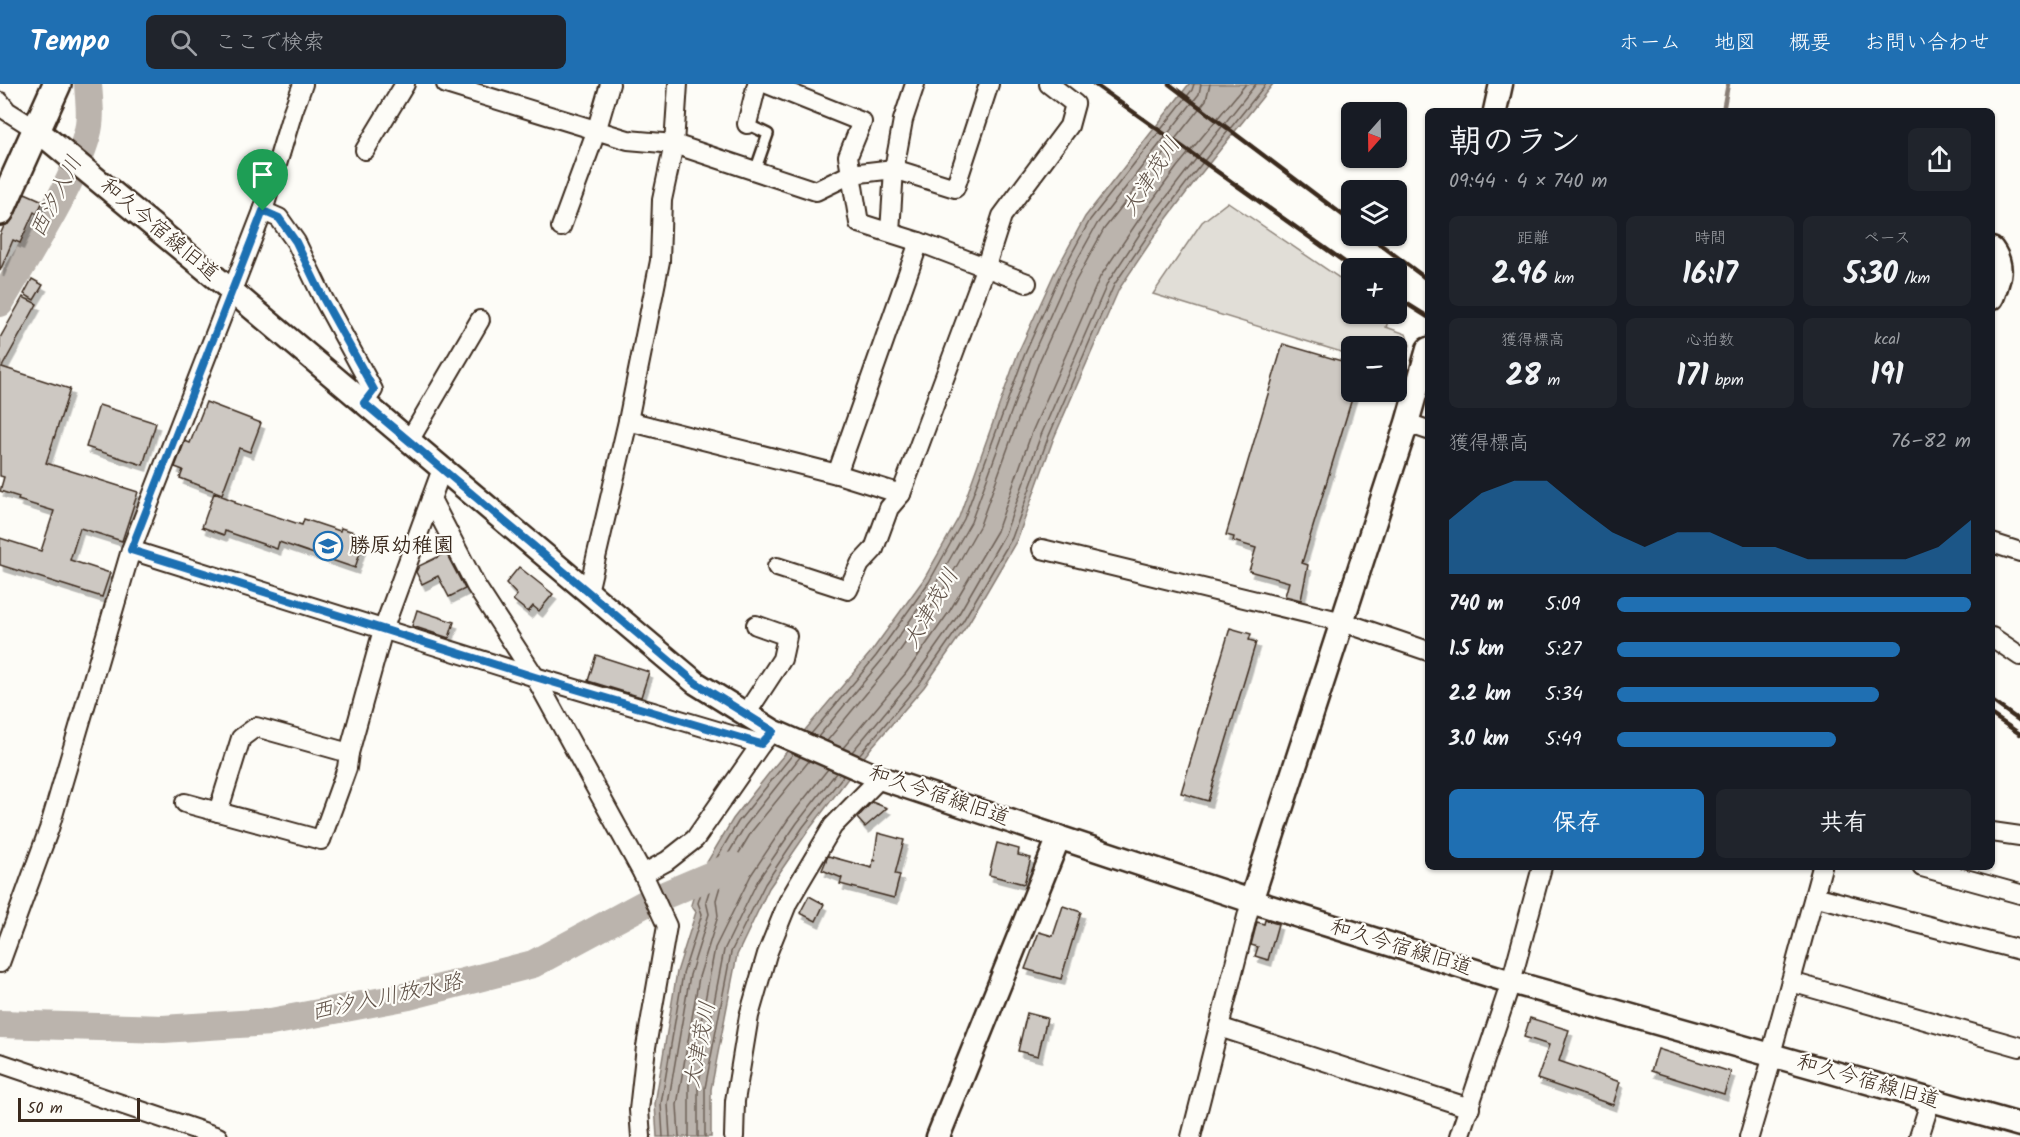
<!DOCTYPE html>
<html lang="ja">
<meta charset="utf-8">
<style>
:root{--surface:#171b24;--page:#20242c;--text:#f1f3f6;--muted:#9ea1a6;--accent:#1f6fb2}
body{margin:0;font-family:Kalam,"Klee One",sans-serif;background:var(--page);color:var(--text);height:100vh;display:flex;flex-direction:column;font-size:22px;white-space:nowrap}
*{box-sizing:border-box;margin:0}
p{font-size:20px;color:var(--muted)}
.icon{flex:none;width:33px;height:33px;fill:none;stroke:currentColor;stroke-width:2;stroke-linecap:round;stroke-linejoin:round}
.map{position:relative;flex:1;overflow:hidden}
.details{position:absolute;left:1425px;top:24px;width:570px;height:762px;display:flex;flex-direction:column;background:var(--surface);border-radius:9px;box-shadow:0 2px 4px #0004}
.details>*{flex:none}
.needle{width:39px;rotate:200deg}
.controls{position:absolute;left:1341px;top:18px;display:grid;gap:12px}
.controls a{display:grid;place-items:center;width:66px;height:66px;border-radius:9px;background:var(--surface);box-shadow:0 2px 4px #0004;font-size:30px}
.scale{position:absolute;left:18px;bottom:15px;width:122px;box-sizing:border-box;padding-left:6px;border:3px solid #3b2a1e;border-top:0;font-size:16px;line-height:21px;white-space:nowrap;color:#3b2a1e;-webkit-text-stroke:4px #fdfcf7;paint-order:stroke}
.pin{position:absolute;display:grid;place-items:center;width:51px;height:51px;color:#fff;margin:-62px -26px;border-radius:50% 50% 50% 0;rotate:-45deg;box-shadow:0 0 6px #0007}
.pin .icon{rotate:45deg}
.round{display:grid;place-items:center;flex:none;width:63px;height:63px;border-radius:9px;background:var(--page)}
.headline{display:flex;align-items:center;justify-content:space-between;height:102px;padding:0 24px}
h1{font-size:33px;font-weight:700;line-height:45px}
.metrics{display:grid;grid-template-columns:repeat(3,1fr);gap:9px;height:102px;padding:6px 24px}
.metrics div{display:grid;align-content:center;border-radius:9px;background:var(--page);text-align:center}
.metrics b{font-size:30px;font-weight:700}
.metrics small{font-size:16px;font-weight:400}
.metrics p{font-size:16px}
.chart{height:168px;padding:12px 24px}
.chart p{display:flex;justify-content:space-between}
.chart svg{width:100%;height:108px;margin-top:6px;fill:var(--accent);opacity:.7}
.action{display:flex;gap:12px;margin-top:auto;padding:12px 24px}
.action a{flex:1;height:69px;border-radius:9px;background:var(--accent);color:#fff;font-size:24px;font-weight:700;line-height:69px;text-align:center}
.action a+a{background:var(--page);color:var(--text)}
ul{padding:0 24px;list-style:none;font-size:20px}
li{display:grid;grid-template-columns:96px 72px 1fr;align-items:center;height:45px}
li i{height:15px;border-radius:8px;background:var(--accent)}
header{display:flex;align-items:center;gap:36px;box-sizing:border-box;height:84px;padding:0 30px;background:var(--accent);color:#fff}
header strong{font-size:28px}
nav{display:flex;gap:33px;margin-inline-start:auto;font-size:21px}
.search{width:420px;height:54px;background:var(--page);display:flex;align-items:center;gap:15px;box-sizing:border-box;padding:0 21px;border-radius:9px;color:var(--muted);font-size:22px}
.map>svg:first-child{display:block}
.green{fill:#e1ded7;stroke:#8e847a;stroke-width:1.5}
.water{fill:#bbb4ad;stroke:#887d74;stroke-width:1.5}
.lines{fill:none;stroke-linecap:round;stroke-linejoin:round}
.shore{stroke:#6e6157;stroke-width:1.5}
.stream{stroke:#887d74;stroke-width:4.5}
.river{stroke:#bbb4ad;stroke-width:28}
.building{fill:#cdc8c2;stroke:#3b2a1e;stroke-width:1.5;filter:url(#shadow)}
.service-casing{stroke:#3b2a1e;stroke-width:14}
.minor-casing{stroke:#3b2a1e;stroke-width:22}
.tertiary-casing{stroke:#3b2a1e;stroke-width:27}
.secondary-casing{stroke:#3b2a1e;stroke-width:32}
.service{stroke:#fdfcf7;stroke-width:9}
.minor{stroke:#fdfcf7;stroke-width:18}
.tertiary{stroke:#fdfcf7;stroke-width:22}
.secondary{stroke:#fdfcf7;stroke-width:27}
.rail{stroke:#3b2a1e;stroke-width:4.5}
.route-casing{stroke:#fff;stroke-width:12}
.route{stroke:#1f6fb2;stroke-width:8}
.labels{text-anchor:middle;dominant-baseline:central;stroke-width:4.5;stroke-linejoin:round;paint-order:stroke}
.street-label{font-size:21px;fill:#3b2a1e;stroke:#fdfcf7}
.poi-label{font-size:21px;font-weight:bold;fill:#3b2a1e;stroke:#fdfcf7;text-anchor:start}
.water-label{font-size:22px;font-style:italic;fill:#615349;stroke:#fdfcf7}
</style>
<header>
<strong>Tempo</strong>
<div class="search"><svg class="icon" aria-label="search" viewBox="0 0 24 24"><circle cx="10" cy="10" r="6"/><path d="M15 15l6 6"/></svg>ここで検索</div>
<nav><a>ホーム</a><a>地図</a><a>概要</a><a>お問い合わせ</a></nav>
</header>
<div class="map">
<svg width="2020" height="1053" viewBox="0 0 2020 1053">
<defs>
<filter id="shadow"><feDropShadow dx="3.5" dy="6" stdDeviation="0" flood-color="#0004"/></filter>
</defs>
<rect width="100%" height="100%" fill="#fdfcf7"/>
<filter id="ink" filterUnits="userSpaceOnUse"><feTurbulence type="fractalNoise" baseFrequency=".0167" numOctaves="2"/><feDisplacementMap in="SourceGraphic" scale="12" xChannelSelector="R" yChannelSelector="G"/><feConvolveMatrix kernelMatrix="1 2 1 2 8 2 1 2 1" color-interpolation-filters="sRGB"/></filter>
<g filter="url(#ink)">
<polygon class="green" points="1228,118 1351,202 1352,230 1391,230 1386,243 1406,250 1410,261 1398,294 1396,262 1352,262 1351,271 1153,210 1202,138"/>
<polygon class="water" points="1189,0 1273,0 1195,97 1162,141 1119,205 1053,356 1017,456 968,540 924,603 871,664 808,747 769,804 737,871 711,1005 711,1053 657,1053 655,1020 677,888 696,828 691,821 700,790 733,735 773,684 871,568 924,495 959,433 1018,269 1054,190 1085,133"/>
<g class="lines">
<g class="shore">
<polyline points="811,650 876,572 929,498 964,435 1024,272 1059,193 1090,136 1192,6 1194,0"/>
<polyline points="818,653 882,576 935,501 971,438 1031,274 1066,196 1097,140 1199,10 1201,0"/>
<polyline points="827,657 889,582 943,506 980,441 1039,278 1074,200 1104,145 1206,16 1210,0"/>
<polyline points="843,664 906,589 949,528 997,447 1032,348 1100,193 1144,128 1177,83 1246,0"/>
<polyline points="852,668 913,595 957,533 1005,450 1041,351 1108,198 1151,133 1185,89 1256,0"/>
<polyline points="859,671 919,600 963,537 1012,454 1048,354 1114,201 1157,138 1191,93 1266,0"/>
<polyline points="663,1053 661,1020 683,890 702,830 698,819 706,792 738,738 793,670"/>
<polyline points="670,1053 668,1020 690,891 709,830 706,817 713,795 745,742 800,673"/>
<polyline points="679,1053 677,1021 699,893 718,832 716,816 721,799 752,747 809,677"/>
<polyline points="689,1053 689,1001 715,864 751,791 789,734 828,685"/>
<polyline points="698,1053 698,1003 724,866 758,796 797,739 836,689"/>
<polyline points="705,1053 705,1004 731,868 765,800 803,743 843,692"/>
</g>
<polyline class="stream" points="1723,27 1728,0"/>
<g class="river">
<path d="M0 219C29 168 71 106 87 51 92 34 89 17 88 0"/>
<polyline points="0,940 163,945 271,938 409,912 533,880 646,819 733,782"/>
</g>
</g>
<g class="building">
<polygon points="25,109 43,117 37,130 34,128 20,159 13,156 0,187 0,151 4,142 10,139 14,133"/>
<polygon points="32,195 43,201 34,216 24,210"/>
<polygon points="23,213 37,220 2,283 70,305 46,379 138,408 122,457 80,444 70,476 110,489 102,513 0,481 0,454 41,467 54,427 18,416 19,413 0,407 4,393 0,392 0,254"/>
<polygon points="1283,260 1352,280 1352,308 1354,308 1302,479 1308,481 1301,516 1285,512 1289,498 1249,487 1256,464 1233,457 1234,453 1226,451"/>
<polygon points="206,318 261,339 250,368 239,364 222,410 180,394 183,386 175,383 185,357 190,359"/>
<polygon points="99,321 156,339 143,381 86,363"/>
<polygon points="214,409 235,417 235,419 302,441 304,435 340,447 341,444 354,448 352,452 364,456 355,484 279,458 277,465 225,447 224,451 202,443"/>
<polygon points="446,469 465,505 449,513 438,492 422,500 416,488 419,482"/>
<polygon points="519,483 553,510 539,527 533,522 528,528 513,516 517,511 506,499"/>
<polygon points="417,526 454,538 449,554 412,542"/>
<polygon points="1230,544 1251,550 1249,556 1256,558 1208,717 1181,709"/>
<polygon points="596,571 649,588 641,613 588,597"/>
<polygon points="872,718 887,724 865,743 857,734"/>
<polygon points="878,749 904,756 895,790 900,791 894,814 840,800 842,794 822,786 828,772 872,784 873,776 876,777 874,775"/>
<polygon points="997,759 1019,765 1018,771 1031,774 1024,800 989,791"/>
<polygon points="809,812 824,820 816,837 800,829"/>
<polygon points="1063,822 1081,828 1061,895 1025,885 1039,848 1053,852"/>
<polygon points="1265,836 1278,840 1268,876 1255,872 1258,863 1251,861 1257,838 1264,840"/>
<polygon points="1027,929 1047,934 1038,972 1018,967"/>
<polygon points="1530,934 1569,946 1559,977 1620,998 1613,1021 1537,995 1549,961 1524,953"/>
<polygon points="1658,965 1731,988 1724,1010 1651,987"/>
</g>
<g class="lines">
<g class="service-casing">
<polyline id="service" points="747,40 768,50 755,87"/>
</g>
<g class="minor-casing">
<g id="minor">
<polyline points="446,0 628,56 674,60 816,107 851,90 894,85 955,104 989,0"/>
<polyline points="767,0 862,38 848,72 859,139 919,158 1027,199"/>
<polyline points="0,18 7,27 37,46"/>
<polyline points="747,40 757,0"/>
<polyline points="365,66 405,0"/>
<polyline points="263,127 279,134 296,158 323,214 373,306 364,319"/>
<polyline points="561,143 596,48 610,0"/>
<polyline points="890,148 894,85 903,36 915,0"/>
<polyline points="628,337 837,390 901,410"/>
<polyline points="1407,339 1428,346"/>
<polyline points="409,357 480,236"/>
<polyline points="837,390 919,158"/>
<polyline points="431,415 476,502 535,593 643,790 667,842 646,963 639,1026 641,1053"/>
<polyline points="1992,459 2020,468"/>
<polyline points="1042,465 1343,538 1428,567"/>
<polyline points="131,466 535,593 761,660"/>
<polyline points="777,483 848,506 860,480 874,465 889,424 901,410 985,185 1002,132 1069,42 1075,20 1049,0"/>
<polyline points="588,508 628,337 660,177 662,116 674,60 678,0"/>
<polyline points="1992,553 2020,572"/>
<polyline points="746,630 782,575 787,552 756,541"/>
<polyline points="185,719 321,756 347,684 349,669 383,546 442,385"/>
<polyline points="218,728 241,654 256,643 349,669"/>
<polyline points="1992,748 2020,752"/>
<polyline points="1922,783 2020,810"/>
<polyline points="643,790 667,777 695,755 761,660 769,651"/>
<polyline points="1814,812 2020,866"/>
<polyline points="0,879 49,745 131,466 263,127 293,27 303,0"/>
<polyline points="1791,898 2020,963"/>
<polyline points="1219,943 1470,1024"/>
<polyline points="0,979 218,1053"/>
<polyline points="734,1053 735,1017 749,932 767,870 788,818 833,742 880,694"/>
<polyline points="1191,1053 1251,817"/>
<polyline points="1459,1053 1511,898 1542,783"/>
<polyline points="1749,1053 1770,982 1771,970 1822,783"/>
<polyline points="1919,1053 1931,1015"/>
</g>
</g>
<g class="tertiary-casing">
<g id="tertiary">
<polyline points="1495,27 1501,0"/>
<polyline points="37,46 232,207 696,599 773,647 880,694 1251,817 1511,898 2020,1041"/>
<path d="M1992 165C2005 183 1999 195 1992 214"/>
<polyline points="1251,817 1407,339 1428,265"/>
<polyline points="938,1053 1059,753"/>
</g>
</g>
<g class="secondary-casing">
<polyline id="secondary" points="0,127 57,0"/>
</g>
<use href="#service" class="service"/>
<use href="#minor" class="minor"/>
<use href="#tertiary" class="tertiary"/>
<use href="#secondary" class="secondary"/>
<g class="rail">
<polyline points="1094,0 1353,184"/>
<polyline points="1169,0 1352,138"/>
<polyline points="1369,152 1428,196"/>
<polyline points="1396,213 1428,233"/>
<polyline points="1992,617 2020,637"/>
<polyline points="1992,631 2020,650"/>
</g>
</g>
</g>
<g class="lines" filter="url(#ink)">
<g class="route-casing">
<polygon id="route" points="263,127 279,134 296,158 323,214 374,306 364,319 696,599 773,647 761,660 535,593 131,466"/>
</g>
<use href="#route" class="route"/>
</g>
<defs>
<g id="school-ring" transform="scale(1.5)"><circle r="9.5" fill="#fdfcf7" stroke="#1f6fb2" stroke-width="1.5"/><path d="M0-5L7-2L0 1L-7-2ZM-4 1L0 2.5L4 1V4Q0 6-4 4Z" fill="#1f6fb2"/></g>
</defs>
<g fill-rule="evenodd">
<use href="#school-ring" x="328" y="462"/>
</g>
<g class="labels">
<g class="street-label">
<text transform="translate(159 146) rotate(40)">和久今宿線旧道</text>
<text transform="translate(939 712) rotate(19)">和久今宿線旧道</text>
<text transform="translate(1401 864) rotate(17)">和久今宿線旧道</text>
<text transform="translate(1868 998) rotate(16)">和久今宿線旧道</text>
</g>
<g class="poi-label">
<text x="349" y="462">勝原幼稚園</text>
</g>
<g class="water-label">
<text transform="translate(1152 93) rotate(-57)">大津茂川</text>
<text transform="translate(57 113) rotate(-63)">西汐入川</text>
<text transform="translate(932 525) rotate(-60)">大津茂川</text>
<text transform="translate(387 914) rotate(-12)">西汐入川放水路</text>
<text transform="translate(701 961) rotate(-79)">大津茂川</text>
</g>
</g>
</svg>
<div class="controls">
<a><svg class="needle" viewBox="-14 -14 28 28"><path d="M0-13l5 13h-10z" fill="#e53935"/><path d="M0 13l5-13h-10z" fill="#9ea1a6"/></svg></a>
<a><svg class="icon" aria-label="layers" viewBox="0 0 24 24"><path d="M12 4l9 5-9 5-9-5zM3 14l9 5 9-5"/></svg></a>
<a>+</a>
<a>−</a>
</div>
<div class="scale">50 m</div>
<div class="pin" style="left:263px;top:127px;background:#1e9e55"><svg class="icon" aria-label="arrive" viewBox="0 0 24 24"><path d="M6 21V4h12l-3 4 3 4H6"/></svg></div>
<section class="details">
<div class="headline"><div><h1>朝のラン</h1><p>09:44 · 4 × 740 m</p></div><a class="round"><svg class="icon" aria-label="share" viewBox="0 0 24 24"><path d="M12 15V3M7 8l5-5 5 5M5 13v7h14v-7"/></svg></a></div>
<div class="metrics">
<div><p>距離</p><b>2.96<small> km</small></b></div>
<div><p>時間</p><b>16:17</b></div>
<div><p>ペース</p><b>5:30<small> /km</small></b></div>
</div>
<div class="metrics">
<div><p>獲得標高</p><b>28<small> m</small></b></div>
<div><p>心拍数</p><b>171<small> bpm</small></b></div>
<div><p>kcal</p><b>191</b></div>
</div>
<div class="chart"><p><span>獲得標高</span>76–82 m</p>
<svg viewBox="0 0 160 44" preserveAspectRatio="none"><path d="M0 44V22L10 11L20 6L30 6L40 17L50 27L60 33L70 27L80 27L90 33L100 33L110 38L120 38L130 38L140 38L150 33L160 22V44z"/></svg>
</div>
<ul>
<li><b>740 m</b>5:09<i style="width:100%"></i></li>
<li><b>1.5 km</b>5:27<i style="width:80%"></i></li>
<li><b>2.2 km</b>5:34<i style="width:74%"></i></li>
<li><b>3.0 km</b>5:49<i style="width:62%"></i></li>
</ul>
<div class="action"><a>保存</a><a>共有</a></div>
</section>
</div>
